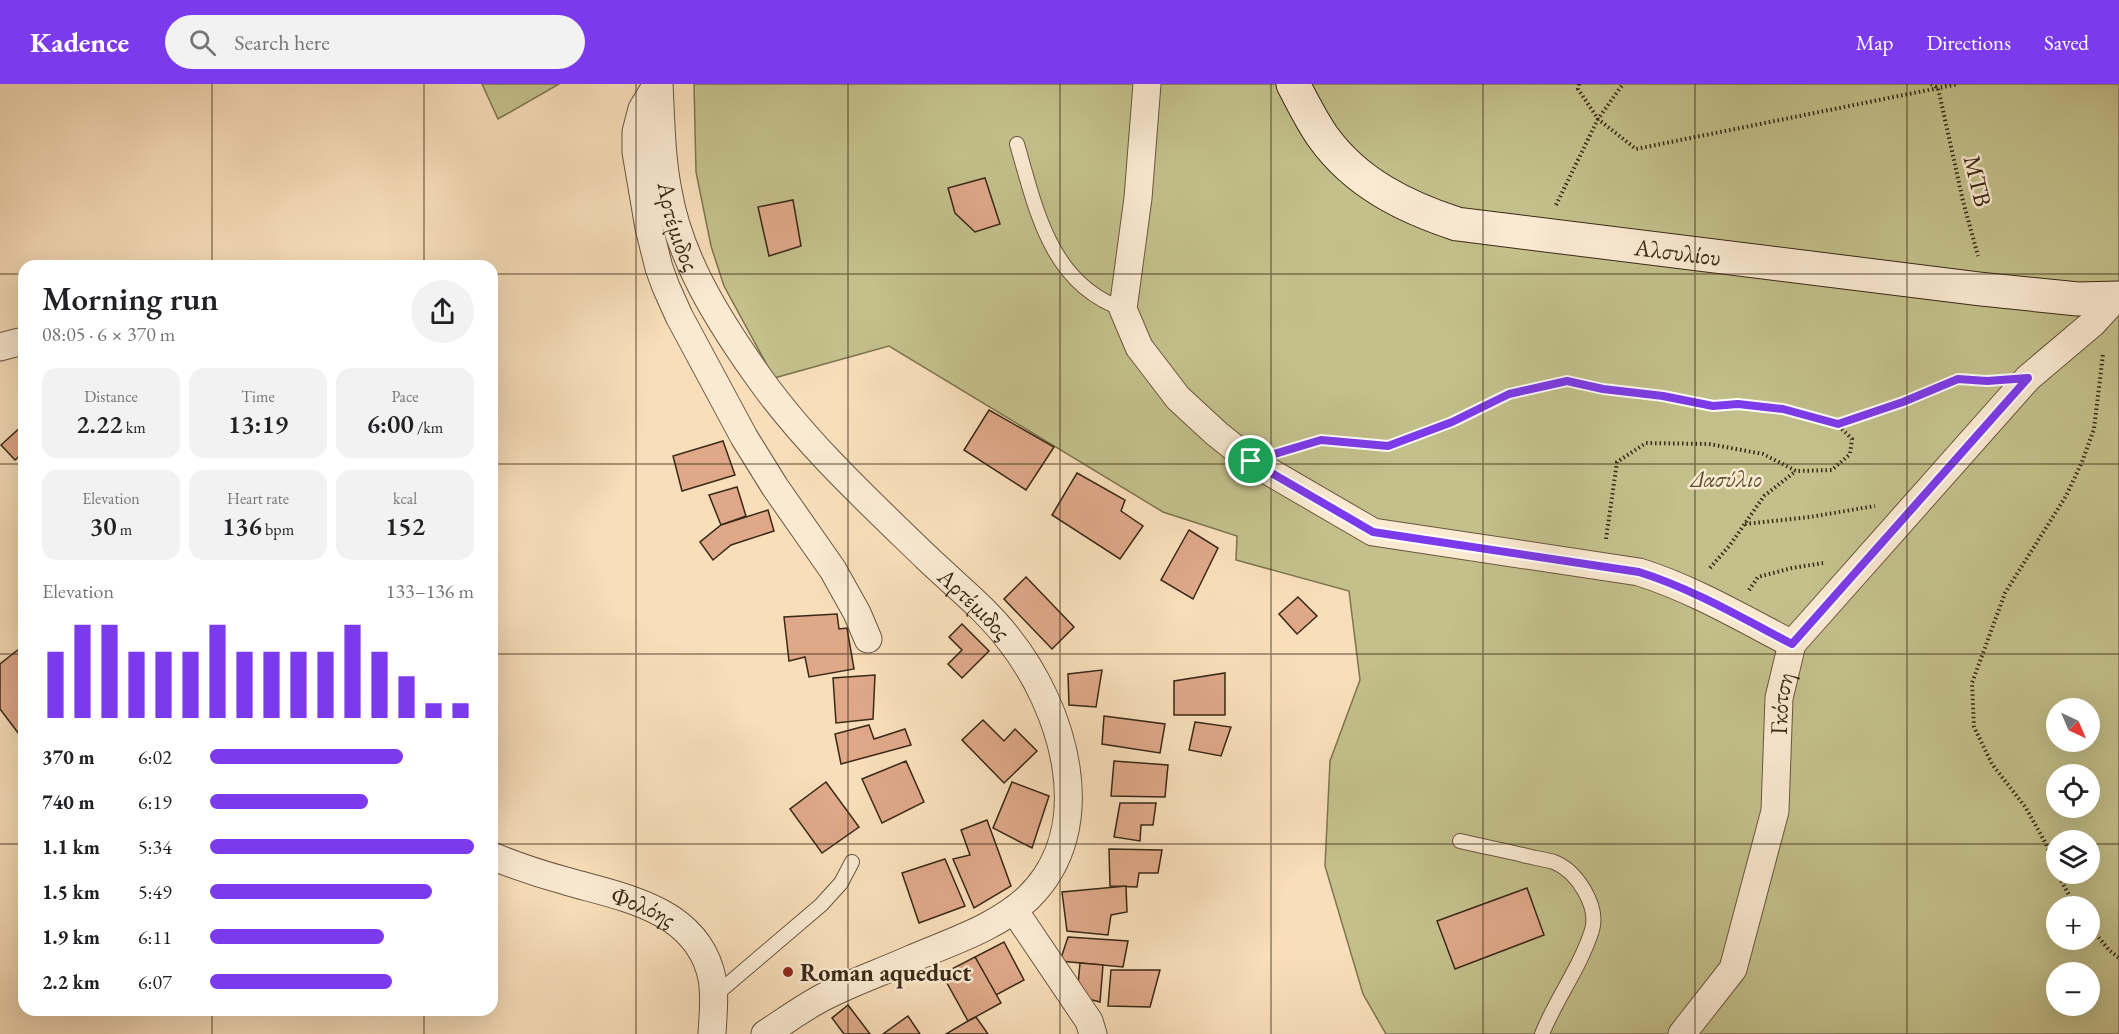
<!DOCTYPE html>
<meta charset="utf-8">
<style>
:root{--surface:#fff;--page:#f2f2f2;--text:#202124;--muted:#757577;--accent:#7c3aed}
body{margin:0;font-family:"EB Garamond",serif;background:var(--page);color:var(--text);height:100vh;display:flex;flex-direction:column;font-size:22px;white-space:nowrap}
*{box-sizing:border-box;margin:0}
p{font-size:20px;color:var(--muted)}
.icon{flex:none;width:33px;height:33px;fill:none;stroke:currentColor;stroke-width:2;stroke-linecap:round;stroke-linejoin:round}
.map{position:relative;flex:1;overflow:hidden}
.side{position:absolute;left:18px;top:176px;width:480px;height:756px;display:flex;flex-direction:column;background:var(--surface);border-radius:18px;box-shadow:0 6px 24px #0002}
.side>*{flex:none}
.needle{width:39px;rotate:136deg}
.buttons{position:absolute;left:2046px;top:614px;display:grid;gap:12px}
.buttons a{display:grid;place-items:center;width:54px;height:54px;border-radius:50%;background:var(--surface);box-shadow:0 6px 24px #0002;font-size:30px}
.pin{position:absolute;display:grid;place-items:center;width:51px;height:51px;color:#fff;margin:-26px;border:3px solid #fff;border-radius:50%;box-shadow:0 2px 6px #0007}
.round{display:grid;place-items:center;flex:none;width:63px;height:63px;border-radius:32px;background:var(--page)}
.head{display:flex;align-items:center;justify-content:space-between;height:102px;padding:0 24px}
h1{font-size:33px;font-weight:600;line-height:45px}
.figures{display:grid;grid-template-columns:repeat(3,1fr);gap:9px;height:102px;padding:6px 24px}
.figures div{display:grid;align-content:center;border-radius:15px;background:var(--page);text-align:center}
.figures b{font-size:26px;font-weight:600}
.figures small{font-size:16px;font-weight:400}
.figures p{font-size:16px}
.chart{height:168px;padding:12px 24px}
.chart p{display:flex;justify-content:space-between}
.chart svg{width:100%;height:108px;margin-top:6px;stroke:var(--accent);stroke-width:6}
ul{padding:0 24px;list-style:none;font-size:20px}
li{display:grid;grid-template-columns:96px 72px 1fr;align-items:center;height:45px}
li i{height:15px;border-radius:8px;background:var(--accent)}
header{display:flex;align-items:center;gap:36px;box-sizing:border-box;height:84px;padding:0 30px;background:var(--accent);color:#fff}
header strong{font-size:28px}
nav{display:flex;gap:33px;margin-inline-start:auto;font-size:21px}
.search{width:420px;height:54px;background:var(--page);display:flex;align-items:center;gap:15px;box-sizing:border-box;padding:0 21px;border-radius:33px;color:var(--muted);font-size:22px}
.map>svg:first-child{display:block}
.green{fill:#c3c08b;stroke:#7e7450;stroke-width:1.5;fill-rule:evenodd}
.building{fill:#dfa889;stroke:#392915;stroke-width:1.5}
.lines{fill:none;stroke-linecap:round;stroke-linejoin:round}
.lane-casing{stroke:#69563e;stroke-width:16}
.street-casing{stroke:#69563e;stroke-width:29}
.secondary-casing{stroke:#392915;stroke-width:35}
.path{stroke:#392915;stroke-width:4;stroke-dasharray:1.5 3;stroke-linecap:butt}
.lane{stroke:#faead2;stroke-width:14}
.street{stroke:#faead2;stroke-width:27}
.secondary{stroke:#faead2;stroke-width:33}
.route-casing{stroke:#fff;stroke-width:12}
.route{stroke:#7c3aed;stroke-width:8}
.grid{fill:none;stroke:#392915;stroke-width:1.5;stroke-opacity:0.55}
.poi-dot{fill:#8f2418;stroke:#faead2;stroke-width:2}
.labels{text-anchor:middle;dominant-baseline:central;stroke-width:5;stroke-linejoin:round;paint-order:stroke}
.street-label{font-size:24px;fill:#392915;stroke:#faead2}
.park-label{font-size:24px;font-style:italic;fill:#5c4f32;stroke:#faead2}
.poi-label{font-size:24px;font-weight:bold;fill:#392915;stroke:#faead2;text-anchor:start}
</style>
<header>
<strong>Kadence</strong>
<div class="search"><svg class="icon" aria-label="search" viewBox="0 0 24 24"><circle cx="10" cy="10" r="6"/><path d="M15 15l6 6"/></svg>Search here</div>
<nav><a>Map</a><a>Directions</a><a>Saved</a></nav>
</header>
<div class="map">
<svg width="2119" height="950" viewBox="0 0 2119 950">
<rect width="100%" height="100%" fill="#f8deba"/>
<filter id="stains"><feTurbulence type="fractalNoise" baseFrequency=".00333" numOctaves="4"/><feColorMatrix values="0 0 0 0 .2 0 0 0 0 .09 0 0 0 0 .02 0 0 0 .5 -.17"/></filter>
<radialGradient id="worn" r=".72"><stop offset=".6" stop-color="#630" stop-opacity="0"/><stop offset="1" stop-color="#630" stop-opacity=".3"/></radialGradient>
<g class="green">
<polygon points="482,0 559,0 498,35"/>
<path d="M694 0H2119V950H1386L1363 910 1325 782 1330 677 1360 596 1349 507 1236 476 1237 452 1163 428 889 262 774 294 724 202 711 162 696 88ZM2056 624H2090V657H2056ZM2056 690H2090V723H2056ZM2056 756H2090V789H2056ZM2056 822H2090V855H2056ZM2056 888H2090V921H2056Z"/>
</g>
<g class="building">
<polygon points="985,94 1000,140 975,148 955,129 948,104"/>
<polygon points="793,116 801,162 769,172 758,123"/>
<polygon points="989,326 1054,363 1026,406 964,366"/>
<polygon points="24,340 24,368 15,376 1,361"/>
<polygon points="723,357 735,391 682,407 673,372"/>
<polygon points="1077,389 1125,416 1121,427 1143,442 1120,475 1052,431"/>
<polygon points="737,403 746,432 721,441 709,411"/>
<polygon points="768,426 774,447 731,461 713,476 700,458 721,441"/>
<polygon points="1189,446 1218,464 1193,515 1161,496"/>
<polygon points="1026,493 1074,543 1052,565 1004,515"/>
<polygon points="1298,513 1317,532 1297,550 1279,530"/>
<polygon points="837,530 839,545 847,544 854,585 809,593 805,573 789,577 784,533"/>
<polygon points="962,540 989,567 962,594 948,580 962,566 949,553"/>
<polygon points="24,561 24,652 22,654 0,625 0,580"/>
<polygon points="1102,586 1096,623 1069,621 1068,590"/>
<polygon points="1225,589 1225,631 1174,631 1174,597"/>
<polygon points="875,591 873,635 836,639 833,594"/>
<polygon points="1104,632 1165,640 1160,669 1102,660"/>
<polygon points="983,636 1004,657 1015,645 1037,667 1004,699 962,656"/>
<polygon points="1195,638 1231,643 1221,672 1189,666"/>
<polygon points="869,641 874,655 905,645 911,661 841,680 835,650"/>
<polygon points="906,677 924,718 882,739 862,695"/>
<polygon points="1114,677 1168,681 1165,713 1111,712"/>
<polygon points="826,698 859,743 822,769 790,725"/>
<polygon points="1012,698 1049,712 1032,764 993,744"/>
<polygon points="1120,719 1156,719 1153,741 1141,741 1140,757 1114,753"/>
<polygon points="987,736 1011,802 974,824 953,775 970,771 961,746"/>
<polygon points="1109,765 1162,766 1158,789 1139,789 1137,803 1110,802"/>
<polygon points="945,775 965,822 919,839 902,789"/>
<polygon points="1126,802 1127,828 1111,831 1108,851 1067,847 1062,808"/>
<polygon points="1527,804 1544,851 1455,885 1437,837"/>
<polygon points="1068,853 1128,857 1123,883 1060,877"/>
<polygon points="1004,858 1024,896 996,911 975,873"/>
<polygon points="975,873 1001,919 968,937 942,890"/>
<polygon points="1080,879 1103,881 1100,918 1077,912"/>
<polygon points="1111,886 1160,886 1150,923 1108,922"/>
<polygon points="848,921 870,950 844,950 832,934"/>
<polygon points="908,932 920,950 883,950"/>
<polygon points="976,933 988,950 946,950 968,937"/>
</g>
<g class="lines">
<g class="lane-casing">
<g id="lane">
<path d="M1017 60C1036 125 1050 200 1123 225"/>
<path d="M1460 757C1481 762 1502 766 1523 771 1533 774 1544 775 1554 778 1577 787 1599 822 1592 846 1581 882 1556 915 1542 950"/>
<polyline points="713,913 821,821 841,799 852,778"/>
</g>
</g>
<g class="street-casing">
<g id="street">
<polyline points="657,0 642,25 636,48 636,68 649,144 659,184 666,203 679,232 744,353 775,403 833,486 857,529 868,555"/>
<path id="s1" d="M659 0C661 36 661 72 668 107 679 173 717 234 755 288 803 357 867 416 927 474 954 500 985 524 1008 554 1063 623 1101 743 1028 814 996 844 950 858 911 875 880 889 847 900 818 916 800 926 782 939 765 950"/>
<path d="M1147 0 1138 114 1123 225 1139 263 1178 314 1217 350 1251 377 1373 448 1639 488C1693 505 1742 534 1792 560"/>
<polyline points="0,263 19,258 24,260"/>
<path id="s2" d="M492 772C516 782 540 790 566 797 620 813 691 823 710 886 716 906 713 930 712 950"/>
<polyline points="1014,826 1089,937 1093,950"/>
<path id="s3" d="M1682 950 1733 885 1775 727 1779 614 1792 560 2028 294 2093 239 2114 216"/>
</g>
</g>
<g class="secondary-casing">
<g id="secondary">
<path id="s4" d="M1293 0C1302 17 1311 36 1323 53 1356 99 1405 123 1457 140L1980 205 2078 215 2119 214"/>
</g>
</g>
<g class="path">
<polyline points="1579,0 1578,5 1598,35 1636,65 1958,0"/>
<polyline points="1931,0 1938,4 1963,117 1978,172"/>
<polyline points="1556,121 1598,35 1623,0"/>
<polyline points="1290,365 1321,356 1388,362 1452,338 1509,310 1567,297 1603,305 1663,312 1713,322 1738,320 1783,325 1838,341 1903,318 1958,295 1985,297"/>
<polyline points="1745,440 1810,433 1875,422"/>
<polyline points="1606,455 1617,378 1646,359 1709,360 1763,370 1796,387 1832,386 1850,370 1852,355 1838,341"/>
<polyline points="1710,484 1730,461 1764,412 1796,387"/>
<polyline points="1749,506 1758,493 1792,484 1823,479"/>
<polyline points="2056,787 2046,760 2026,724 1992,680 1974,643 1972,599 2005,509 2066,412 2082,378 2094,345 2103,270"/>
<polyline points="2057,789 2075,822"/>
<polyline points="2090,843 2109,866 2119,874"/>
</g>
<use href="#lane" class="lane"/>
<use href="#street" class="street"/>
<use href="#secondary" class="secondary"/>
</g>
<g class="lines">
<g class="route-casing">
<path id="route" d="M2028 294 1792 560C1742 534 1693 505 1639 488L1373 448 1251 377 1321 356 1388 362 1452 338 1509 310 1567 297 1603 305 1663 312 1713 322 1738 320 1783 325 1838 340 1903 318 1958 295 1987 297Z"/>
</g>
<use href="#route" class="route"/>
</g>
<path class="grid" d="M212 0V182M424 0V182M636 0V950M848 0V950M1060 0V950M1271 0V950M1483 0V950M1695 0V950M1907 0V950M0 190H24M492 190H2119M0 380H24M492 380H2119M0 570H24M492 570H2119M0 760H24M492 760H2056M2090 760H2119M212 926V950M424 926V950"/>
<circle class="poi-dot" cx="788" cy="888" r="6"/>
<g class="labels">
<g class="street-label">
<text transform="translate(1978 97) rotate(76)">MTB</text>
<text stroke="none"><textPath href="#s1" startOffset="144">Αρτέμιδος</textPath></text>
<text stroke="none"><textPath href="#s4" startOffset="446">Αλσυλίου</textPath></text>
<text stroke="none"><textPath href="#s1" startOffset="630">Αρτέμιδος</textPath></text>
<text stroke="none"><textPath href="#s3" startOffset="354">Γκότση</textPath></text>
<text stroke="none"><textPath href="#s2" startOffset="160">Φολόης</textPath></text>
</g>
<g class="park-label">
<text x="1726" y="394">Δασύλιο</text>
</g>
<g class="poi-label">
<text x="800" y="888">Roman aqueduct</text>
</g>
</g>
<rect width="100%" height="100%" filter="url(#stains)"/>
<rect width="100%" height="100%" fill="url(#worn)"/>
</svg>
<div class="buttons">
<a><svg class="needle" viewBox="-14 -14 28 28"><path d="M0-13l5 13h-10z" fill="#e53935"/><path d="M0 13l5-13h-10z" fill="#757577"/></svg></a>
<a><svg class="icon" aria-label="locate" viewBox="0 0 24 24"><circle cx="12" cy="12" r="6"/><path d="M12 2v4M12 18v4M2 12h4M18 12h4"/></svg></a>
<a><svg class="icon" aria-label="layers" viewBox="0 0 24 24"><path d="M12 4l9 5-9 5-9-5zM3 14l9 5 9-5"/></svg></a>
<a>+</a>
<a>−</a>
</div>
<div class="pin" style="left:1251px;top:377px;background:#1e9e55"><svg class="icon" aria-label="arrive" viewBox="0 0 24 24"><path d="M6 21V4h12l-3 4 3 4H6"/></svg></div>
<section class="side">
<div class="head"><div><h1>Morning run</h1><p>08:05 · 6 × 370 m</p></div><a class="round"><svg class="icon" aria-label="share" viewBox="0 0 24 24"><path d="M12 15V3M7 8l5-5 5 5M5 13v7h14v-7"/></svg></a></div>
<div class="figures">
<div><p>Distance</p><b>2.22<small> km</small></b></div>
<div><p>Time</p><b>13:19</b></div>
<div><p>Pace</p><b>6:00<small> /km</small></b></div>
</div>
<div class="figures">
<div><p>Elevation</p><b>30<small> m</small></b></div>
<div><p>Heart rate</p><b>136<small> bpm</small></b></div>
<div><p>kcal</p><b>152</b></div>
</div>
<div class="chart"><p><span>Elevation</span>133–136 m</p>
<svg viewBox="0 0 160 44" preserveAspectRatio="none"><path d="M5 44V17M15 44V6M25 44V6M35 44V17M45 44V17M55 44V17M65 44V6M75 44V17M85 44V17M95 44V17M105 44V17M115 44V6M125 44V17M135 44V27M145 44V38M155 44V38"/></svg>
</div>
<ul>
<li><b>370 m</b>6:02<i style="width:73%"></i></li>
<li><b>740 m</b>6:19<i style="width:60%"></i></li>
<li><b>1.1 km</b>5:34<i style="width:100%"></i></li>
<li><b>1.5 km</b>5:49<i style="width:84%"></i></li>
<li><b>1.9 km</b>6:11<i style="width:66%"></i></li>
<li><b>2.2 km</b>6:07<i style="width:69%"></i></li>
</ul>
</section>
</div>
